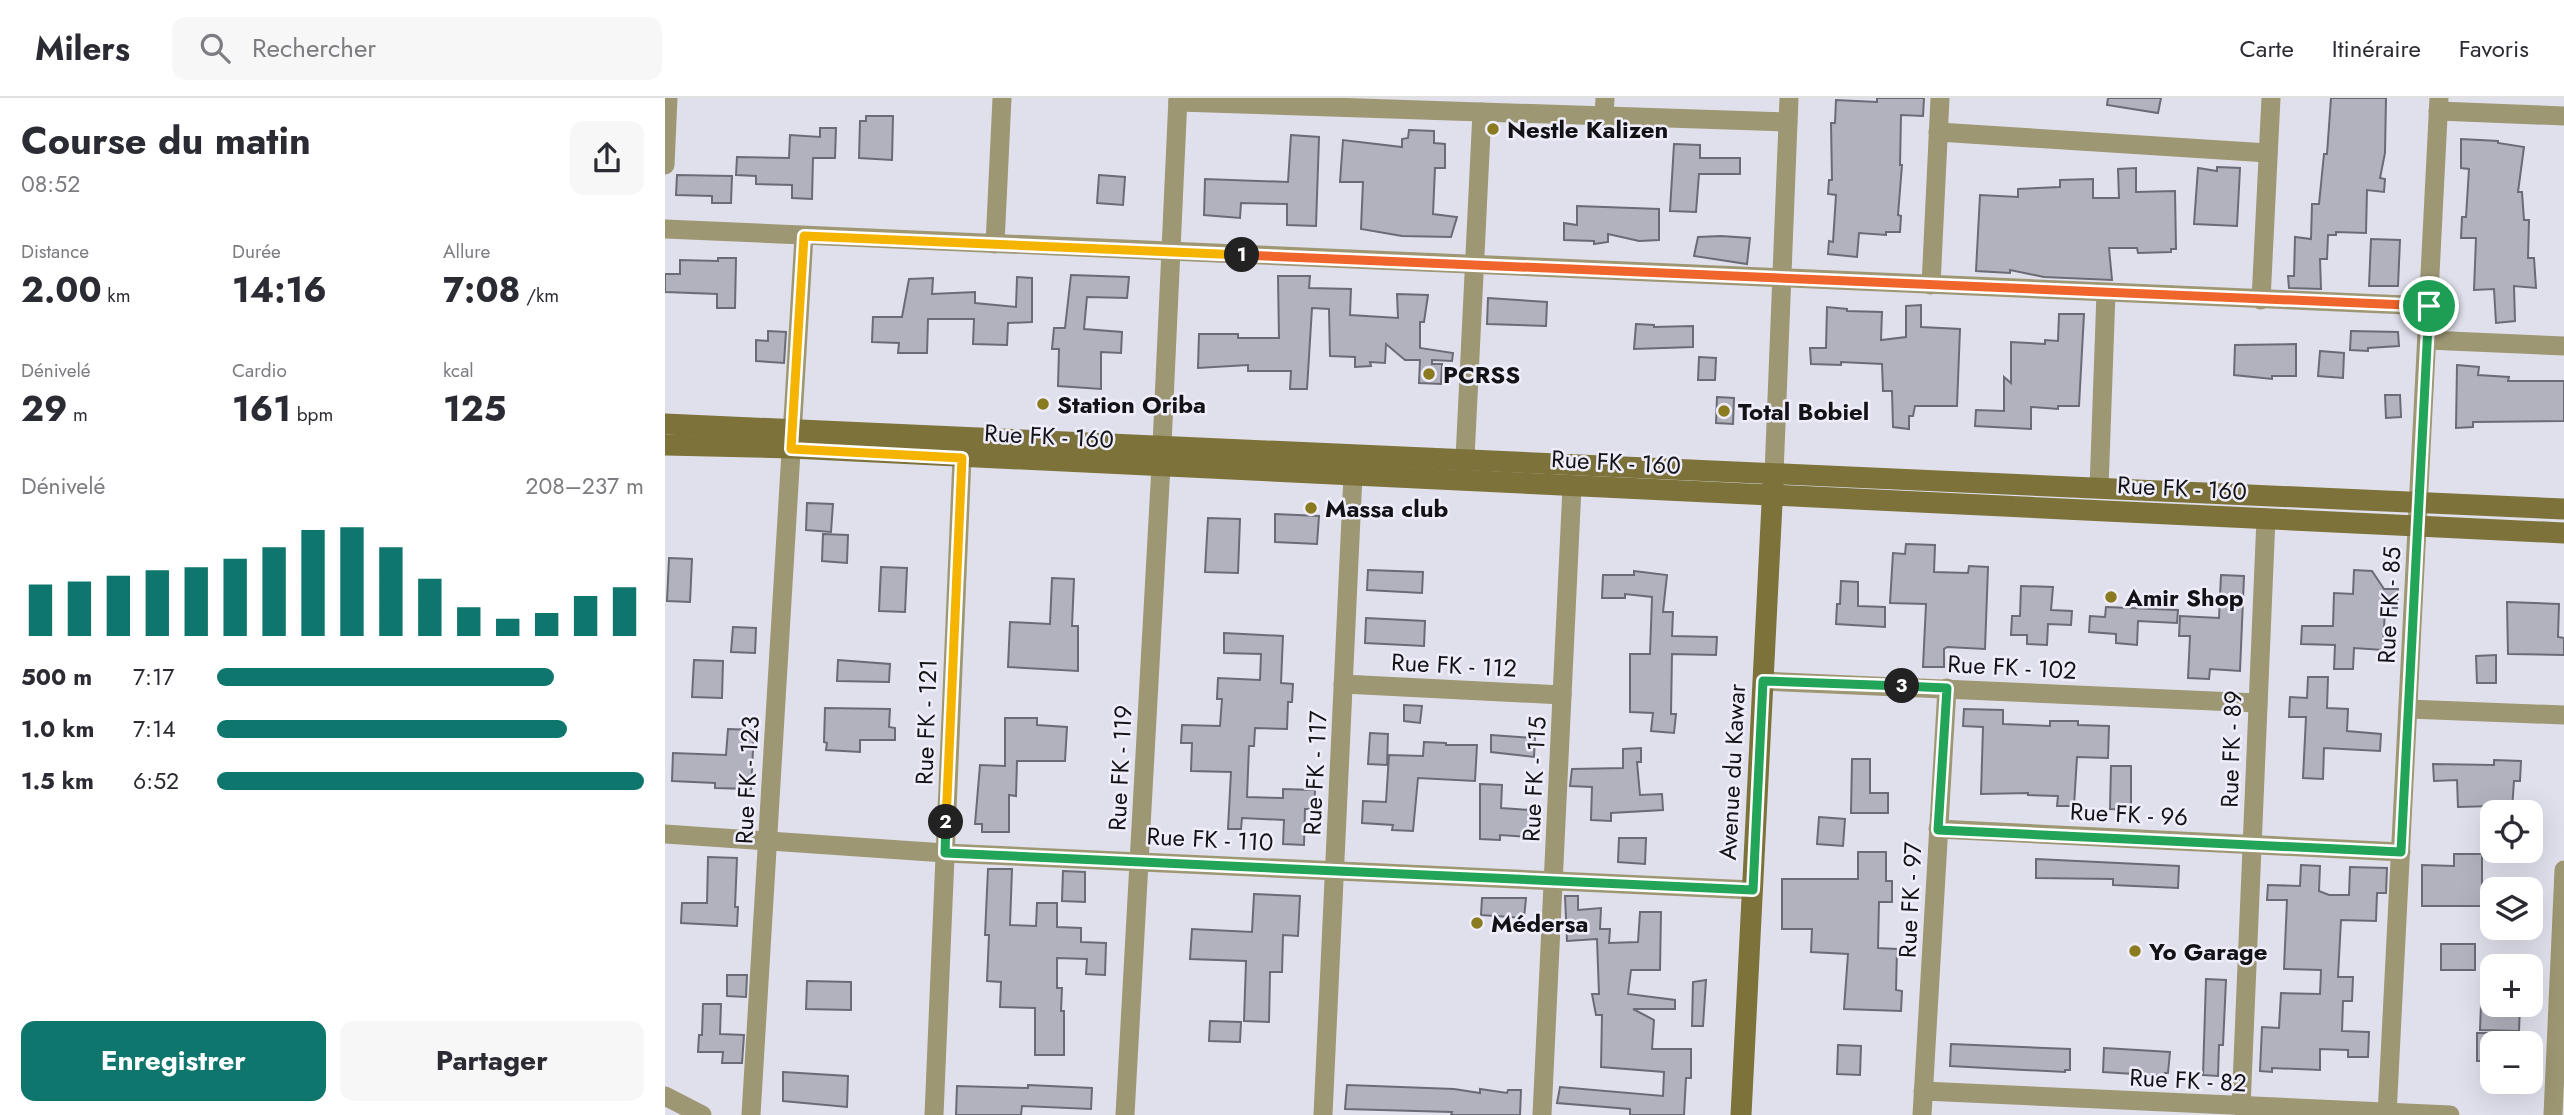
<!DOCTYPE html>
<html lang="fr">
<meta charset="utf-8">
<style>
:root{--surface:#fff;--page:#f7f7f7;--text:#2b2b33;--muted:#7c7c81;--line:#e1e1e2;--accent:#0f766e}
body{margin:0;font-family:Jost,sans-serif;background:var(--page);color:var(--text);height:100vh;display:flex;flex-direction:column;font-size:26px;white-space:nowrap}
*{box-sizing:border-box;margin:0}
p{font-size:23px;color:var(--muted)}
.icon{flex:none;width:38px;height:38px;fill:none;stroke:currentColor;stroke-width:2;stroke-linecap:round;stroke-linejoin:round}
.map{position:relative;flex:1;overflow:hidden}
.drawer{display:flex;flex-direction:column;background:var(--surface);width:665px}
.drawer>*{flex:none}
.controls{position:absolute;left:1815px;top:702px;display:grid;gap:14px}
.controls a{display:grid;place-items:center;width:63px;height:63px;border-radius:14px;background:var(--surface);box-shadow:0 7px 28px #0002;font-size:35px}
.pin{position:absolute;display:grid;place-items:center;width:60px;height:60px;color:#fff;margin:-30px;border:4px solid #fff;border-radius:50%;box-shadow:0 2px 7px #0007}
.km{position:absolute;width:35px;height:35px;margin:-18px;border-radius:50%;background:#222;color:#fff;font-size:19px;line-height:35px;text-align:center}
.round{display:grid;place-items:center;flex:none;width:74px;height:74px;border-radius:14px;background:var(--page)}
.overview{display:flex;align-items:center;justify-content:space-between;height:119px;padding:0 21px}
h1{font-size:38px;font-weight:700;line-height:52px}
.figures{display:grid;grid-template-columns:repeat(3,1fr);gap:10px;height:119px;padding:7px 21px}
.figures div{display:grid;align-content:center}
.figures b{font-size:35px;font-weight:700}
.figures small{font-size:19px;font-weight:400}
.figures p{font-size:19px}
.chart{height:196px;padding:14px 21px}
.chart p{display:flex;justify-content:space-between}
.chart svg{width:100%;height:126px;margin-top:7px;stroke:var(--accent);stroke-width:6}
.cta{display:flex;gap:14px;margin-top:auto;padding:14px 21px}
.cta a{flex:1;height:80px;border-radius:14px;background:var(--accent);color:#fff;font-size:28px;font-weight:700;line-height:80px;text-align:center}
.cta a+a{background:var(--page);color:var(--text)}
ul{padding:0 21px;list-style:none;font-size:23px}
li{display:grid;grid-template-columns:112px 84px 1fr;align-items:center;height:52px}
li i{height:18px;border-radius:9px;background:var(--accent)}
header{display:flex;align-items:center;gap:42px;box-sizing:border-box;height:98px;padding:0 35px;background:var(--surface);border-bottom:2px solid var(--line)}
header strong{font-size:33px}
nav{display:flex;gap:38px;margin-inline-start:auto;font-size:24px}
.search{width:490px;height:63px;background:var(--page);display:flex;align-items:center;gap:18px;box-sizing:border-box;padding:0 24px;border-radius:14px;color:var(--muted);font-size:26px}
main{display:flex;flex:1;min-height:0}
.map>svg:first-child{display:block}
.building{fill:#b2b2be;stroke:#6b6b75;stroke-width:2}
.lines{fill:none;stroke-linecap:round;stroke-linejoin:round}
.street{stroke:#9e9773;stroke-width:19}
.secondary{stroke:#7d733a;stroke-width:21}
.split-1-casing{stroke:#fff;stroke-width:14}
.split-2-casing{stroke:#fff;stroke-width:14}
.split-3-casing{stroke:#fff;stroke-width:14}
.split-4-casing{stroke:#fff;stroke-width:14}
.split-1{stroke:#f0652b;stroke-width:9}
.split-2{stroke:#f5b400;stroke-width:9}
.split-3{stroke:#22a559;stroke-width:9}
.split-4{stroke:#22a559;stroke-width:9}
.poi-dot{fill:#8a7b20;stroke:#eeedf9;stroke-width:2.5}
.labels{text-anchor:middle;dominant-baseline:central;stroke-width:5;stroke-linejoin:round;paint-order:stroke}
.poi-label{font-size:24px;font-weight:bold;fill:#131317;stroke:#eeedf9;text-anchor:start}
.street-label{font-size:24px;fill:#131317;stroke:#eeedf9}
</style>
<header>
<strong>Milers</strong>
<div class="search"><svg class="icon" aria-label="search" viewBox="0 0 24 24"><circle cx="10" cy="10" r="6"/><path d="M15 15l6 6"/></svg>Rechercher</div>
<nav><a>Carte</a><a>Itinéraire</a><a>Favoris</a></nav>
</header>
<main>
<section class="drawer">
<div class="overview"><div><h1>Course du matin</h1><p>08:52</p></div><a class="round"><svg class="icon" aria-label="share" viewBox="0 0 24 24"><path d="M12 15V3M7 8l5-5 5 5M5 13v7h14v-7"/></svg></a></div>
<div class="figures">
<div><p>Distance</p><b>2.00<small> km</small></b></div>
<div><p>Durée</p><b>14:16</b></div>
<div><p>Allure</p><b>7:08<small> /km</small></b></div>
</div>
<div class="figures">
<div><p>Dénivelé</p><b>29<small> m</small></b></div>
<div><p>Cardio</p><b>161<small> bpm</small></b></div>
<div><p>kcal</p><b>125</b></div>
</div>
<div class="chart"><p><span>Dénivelé</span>208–237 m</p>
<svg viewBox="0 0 160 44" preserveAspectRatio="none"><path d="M5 44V26M15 44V25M25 44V23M35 44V21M45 44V20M55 44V17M65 44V13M75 44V7M85 44V6M95 44V13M105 44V24M115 44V34M125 44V38M135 44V36M145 44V30M155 44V27"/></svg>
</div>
<ul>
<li><b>500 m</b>7:17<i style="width:79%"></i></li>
<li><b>1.0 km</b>7:14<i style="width:82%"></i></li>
<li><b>1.5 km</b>6:52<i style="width:100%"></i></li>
</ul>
<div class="cta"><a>Enregistrer</a><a>Partager</a></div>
</section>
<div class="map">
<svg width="1899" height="1017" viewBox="0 0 1899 1017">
<rect width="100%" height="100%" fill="#e0e0ec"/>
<g class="building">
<polygon points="1212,0 1259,0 1258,18 1236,17 1235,67 1237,67 1233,117 1236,118 1235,134 1221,134 1221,137 1194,135 1192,159 1163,156 1164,143 1168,144 1171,97 1163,96 1164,82 1167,82 1166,25 1170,25 1171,2 1212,4"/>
<polygon points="1443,0 1496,0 1493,15 1442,7"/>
<polygon points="1666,0 1721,0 1720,55 1715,80 1720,81 1719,94 1702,92 1701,135 1671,134 1671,137 1663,137 1662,161 1655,161 1656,191 1624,190 1623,178 1629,178 1630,139 1646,141 1647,106 1654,106 1659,56 1662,56"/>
<polygon points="201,18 228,18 227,62 194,60 195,23 201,23"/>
<polygon points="155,30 171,30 170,60 148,60 147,101 127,100 127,87 91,86 91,78 71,77 72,59 124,60 125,37 155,39"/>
<polygon points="744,32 769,33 769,45 780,46 780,70 770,70 768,116 792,119 786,139 737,138 696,131 698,84 675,84 678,42 737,49 737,41 743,40"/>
<polygon points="626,37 654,39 651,128 622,127 622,106 576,105 575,120 539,117 540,81 623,84"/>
<polygon points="1796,41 1833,43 1833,45 1859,49 1853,94 1857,94 1859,122 1864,122 1863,160 1869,160 1871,190 1849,188 1850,223 1831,225 1829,191 1809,192 1811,140 1796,140 1797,119 1801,119 1804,71 1796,70"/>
<polygon points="1009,46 1035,47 1035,60 1075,60 1075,76 1034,76 1031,114 1005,113"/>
<polygon points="1552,69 1575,70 1572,128 1529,126 1533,70 1552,73"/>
<polygon points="1471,70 1471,94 1510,93 1511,151 1506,151 1506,154 1473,155 1472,150 1444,150 1447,182 1379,179 1345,172 1345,175 1311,173 1315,97 1353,99 1353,91 1395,89 1395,82 1428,81 1428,100 1454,100 1453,71"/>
<polygon points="12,77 67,78 66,105 47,105 47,98 11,97"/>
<polygon points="434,77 460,79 458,107 432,105"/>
<polygon points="912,108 994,111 994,142 974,143 943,136 943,144 929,146 929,143 899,142 899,125 912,127"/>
<polygon points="1056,138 1085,140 1082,166 1029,158 1033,139"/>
<polygon points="1706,141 1735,142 1733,188 1704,188"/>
<polygon points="53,160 71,160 70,210 52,210 52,196 0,194 0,176 15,176 15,162 53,163"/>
<polygon points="406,177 464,179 462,200 422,199 419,231 457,234 456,255 436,254 436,291 393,288 394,251 387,251 389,230 400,230"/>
<polygon points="613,178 645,178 644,190 686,191 685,217 733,220 732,196 763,197 759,224 755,224 755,250 788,255 787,263 767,262 767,266 777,266 776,286 754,285 755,262 740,262 721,246 720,265 705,264 706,268 690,269 690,259 665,258 664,211 647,210 642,291 625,291 626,273 583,273 583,267 533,270 534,236 573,236 573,240 614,240"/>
<polygon points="352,179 367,180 367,224 343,225 342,247 308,246 309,221 263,221 262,255 233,255 234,245 207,244 208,219 237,219 244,181 268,180 267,196 310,194 310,205 351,209"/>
<polygon points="823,200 882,204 881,228 822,226"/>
<polygon points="1256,207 1256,229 1295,231 1292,308 1250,308 1248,318 1244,318 1244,331 1228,329 1227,293 1218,293 1217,266 1176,264 1176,267 1146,266 1145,250 1161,250 1162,209 1182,211 1182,213 1217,214 1216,242 1241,239 1241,208"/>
<polygon points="1394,216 1419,216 1414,308 1393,308 1393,311 1366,309 1366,331 1310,328 1311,312 1339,313 1339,279 1346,285 1346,244 1380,246 1380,242 1393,243"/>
<polygon points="971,226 989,227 989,229 1028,228 1028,249 969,251"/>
<polygon points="103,233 121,234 119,265 91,263 91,242 103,243"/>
<polygon points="1686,233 1733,234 1734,248 1703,250 1703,253 1685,252"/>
<polygon points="1631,246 1631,278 1607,278 1607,281 1569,277 1570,247"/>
<polygon points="1655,253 1679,255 1678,280 1653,278"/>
<polygon points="1034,259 1051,260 1050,282 1033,282"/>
<polygon points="1792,267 1814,269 1813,277 1844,279 1843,283 1899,283 1899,323 1808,324 1808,329 1791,330"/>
<polygon points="1720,297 1735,297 1736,319 1721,320"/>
<polygon points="1052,299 1069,300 1068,326 1051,325"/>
<polygon points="142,405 168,406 166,434 141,432"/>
<polygon points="610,416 654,418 652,446 610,444"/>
<polygon points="543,420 575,421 573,475 540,474"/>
<polygon points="158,436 183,437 182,465 157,463"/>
<polygon points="1241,446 1270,447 1269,474 1303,475 1304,468 1323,469 1320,551 1282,549 1279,551 1279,569 1258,569 1261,506 1225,505 1228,455 1240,456"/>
<polygon points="4,460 27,461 25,504 2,503"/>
<polygon points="216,469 242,470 240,514 214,513"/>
<polygon points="703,472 758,474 757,495 702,492"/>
<polygon points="1689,472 1707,473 1719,491 1733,491 1732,510 1720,510 1718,552 1689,550 1688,571 1669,571 1670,547 1636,546 1637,528 1668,528 1669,495 1688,496"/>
<polygon points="969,473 1002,477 998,514 1008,514 1007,538 1052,539 1051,557 1007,556 1006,616 1011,616 1009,635 986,633 988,615 965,614 965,556 985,556 987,499 960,496 960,500 937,500 938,477 969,477"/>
<polygon points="1556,477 1579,478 1575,573 1545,571 1544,581 1523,580 1525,538 1514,538 1515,518 1554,520"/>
<polygon points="387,480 409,481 407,528 413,528 413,573 343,569 345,524 385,526"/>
<polygon points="1176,483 1193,484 1193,508 1220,509 1220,529 1171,526 1172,506 1175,506"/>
<polygon points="1356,488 1388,489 1386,512 1407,513 1406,527 1383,526 1382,547 1362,546 1362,537 1346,537 1347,518 1355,518"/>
<polygon points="1842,504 1894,506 1893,539 1899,540 1899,557 1843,556"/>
<polygon points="1441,509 1513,512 1512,525 1473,523 1472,547 1451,545 1451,536 1424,534 1425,518 1440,519"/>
<polygon points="701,520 760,523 759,548 700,545"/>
<polygon points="68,529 91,530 90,555 66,554"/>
<polygon points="559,535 618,538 616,585 628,586 627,604 623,604 622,631 590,630 589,648 584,648 582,699 618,700 618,691 650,692 649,711 640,711 639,747 618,746 619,722 577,720 576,731 563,731 566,674 526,673 527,645 516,645 517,627 555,628 557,601 552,601 553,580 595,582 596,556 559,555"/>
<polygon points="1831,557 1831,585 1812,585 1811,558"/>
<polygon points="29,562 58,563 57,600 27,599"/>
<polygon points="173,562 225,566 224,584 172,583"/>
<polygon points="1643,579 1663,579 1662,610 1683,611 1682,633 1716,636 1715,653 1659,650 1658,681 1638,680 1641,619 1624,619 1625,599 1642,600"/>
<polygon points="739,607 757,608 755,625 739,623"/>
<polygon points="160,610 225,611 224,629 230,630 230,642 195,642 195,654 161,652 162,645 159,644"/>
<polygon points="1299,611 1338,612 1338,626 1385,628 1385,623 1413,623 1413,627 1444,628 1443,660 1412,659 1409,708 1392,708 1393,698 1363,697 1363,695 1316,696 1318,629 1298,628"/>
<polygon points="340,620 372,620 372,627 402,629 400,663 352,663 351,698 344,697 344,734 317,734 317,726 310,726 315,667 340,668"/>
<polygon points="63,631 89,632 86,691 50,690 50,685 7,683 8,655 61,657"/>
<polygon points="705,635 723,636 722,667 703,666"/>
<polygon points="826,637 870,640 869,659 826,654"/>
<polygon points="759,644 781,645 781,647 812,647 810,683 753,680 748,733 727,732 728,727 697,725 698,703 721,704 724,657 758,658"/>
<polygon points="976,650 976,664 972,664 975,697 997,696 998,712 946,715 946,723 926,722 927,689 905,688 907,671 958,670 958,651"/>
<polygon points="1187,661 1205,661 1205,695 1223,695 1223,715 1186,715"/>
<polygon points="1829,662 1856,663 1855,683 1849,683 1847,711 1828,710 1828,708 1793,709 1792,682 1769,683 1768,666 1829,667"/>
<polygon points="1446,668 1466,668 1466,712 1445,711"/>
<polygon points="815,686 837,687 836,710 865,712 863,739 835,737 835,742 815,741"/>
<polygon points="1154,719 1180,721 1178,748 1152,746"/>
<polygon points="954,740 981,740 980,766 953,764"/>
<polygon points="1193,754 1221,754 1221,783 1227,783 1227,804 1214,804 1213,850 1232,851 1231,892 1237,893 1236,913 1179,911 1183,856 1146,854 1147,831 1117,831 1117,781 1193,781"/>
<polygon points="1789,756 1817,756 1817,786 1827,786 1827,808 1757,808 1757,767 1789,768"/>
<polygon points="43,759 72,760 70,809 73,809 72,828 16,825 17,805 42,805"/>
<polygon points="1371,761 1514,768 1513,790 1448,787 1448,781 1371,780"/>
<polygon points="1636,767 1655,768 1654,793 1664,797 1684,797 1685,769 1722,770 1721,795 1712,795 1711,823 1676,822 1673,879 1688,879 1687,903 1678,903 1677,933 1704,934 1703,959 1683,959 1683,952 1655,951 1655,972 1607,970 1607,974 1595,973 1597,929 1614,930 1616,895 1655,896 1656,872 1619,871 1622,802 1602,802 1603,787 1635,788"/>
<polygon points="323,771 347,771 345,827 371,828 372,805 392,805 392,829 416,830 416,844 441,845 440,877 421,876 422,861 392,860 392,890 397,890 396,913 399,913 399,957 370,957 370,910 335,909 336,884 322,883 324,837 320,837"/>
<polygon points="398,773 420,774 420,804 397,803"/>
<polygon points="589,796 635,798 633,838 618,837 617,874 605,874 604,924 579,923 581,863 525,861 527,831 587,834"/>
<polygon points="900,798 913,798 913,812 936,810 935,831 945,831 944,845 973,844 975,814 996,814 995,872 966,872 963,896 1010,902 1010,911 968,911 989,922 987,951 1026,951 1026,980 1021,980 1019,1017 965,1017 965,1011 892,1005 895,989 998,998 999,974 936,969 937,917 931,917 927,896 934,896 932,841 902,843"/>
<polygon points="817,800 861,800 859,820 816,817"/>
<rect x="1776" y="846" width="34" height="26"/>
<polygon points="62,877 82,877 81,899 62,898"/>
<polygon points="1541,881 1561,882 1558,947 1554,947 1553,978 1538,977"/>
<polygon points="1041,882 1038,928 1027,928 1028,884"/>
<polygon points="142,883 186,884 186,912 141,911"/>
<polygon points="38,906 56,906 55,936 79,937 77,965 57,965 58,954 33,954 34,937 37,937"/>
<polygon points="1816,906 1855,906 1854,933 1815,932"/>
<polygon points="545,923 576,924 575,944 544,943"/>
<rect x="1812" y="935" width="13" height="28"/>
<polygon points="1286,946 1405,951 1405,972 1400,972 1400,974 1285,968"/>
<polygon points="1173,947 1196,948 1195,977 1172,976"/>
<polygon points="1439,950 1505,954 1503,975 1500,975 1500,978 1438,974"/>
<polygon points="118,974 183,978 182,1009 118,1003"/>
<polygon points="363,987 427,990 426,1011 357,1008 356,1017 291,1017 292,988 363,990"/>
<polygon points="682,987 789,991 815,995 815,991 842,995 843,992 856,992 855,1017 786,1017 787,1014 680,1011"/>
</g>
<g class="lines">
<g class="street">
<polyline points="513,4 1123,24"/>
<polyline points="1773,13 1899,18"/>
<polyline points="939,19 940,0"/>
<polyline points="1273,34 1603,55"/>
<polyline points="0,67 3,0"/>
<polyline points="0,131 1764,208"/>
<polyline points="330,146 337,0"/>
<polyline points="1266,187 1275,0"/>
<polyline points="1596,202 1606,0"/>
<polyline points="1762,242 1899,248"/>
<polyline points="800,360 817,14"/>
<polyline points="1109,376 1124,0"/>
<polyline points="1434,390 1441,195"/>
<polyline points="1098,583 1593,605"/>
<polyline points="678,586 897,597"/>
<polyline points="1743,611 1899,617"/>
<polyline points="1273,731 1736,754"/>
<polyline points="0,736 280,755 1088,792"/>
<polyline points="1258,993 1785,1017"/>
<polyline points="0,998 37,1017"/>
<polyline points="1576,1009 1601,420"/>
<polyline points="86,1017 139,138"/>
<polyline points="269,1017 297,360"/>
<polyline points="460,1017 496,368 513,0"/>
<polyline points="658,1017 688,377"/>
<polyline points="877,1017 907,389"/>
<polyline points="1257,1017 1282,590"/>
<polyline points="1722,1017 1774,0"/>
<polyline points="1888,1017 1899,772"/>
</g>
<g class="secondary">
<polyline points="0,326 1899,411"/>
<polyline points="0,347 126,350 1899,435"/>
<polyline points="1076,1017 1108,386"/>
</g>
</g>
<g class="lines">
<g class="split-1-casing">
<polyline id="split-1" points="577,157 1764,208"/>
</g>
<g class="split-2-casing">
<polyline id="split-2" points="281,724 297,360 126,351 139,138 577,157"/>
</g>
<g class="split-3-casing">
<polyline id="split-3" points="281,724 280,755 1088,792 1098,583 1237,588"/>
</g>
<g class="split-4-casing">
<polyline id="split-4" points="1237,588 1282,590 1273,732 1736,754 1764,208"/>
</g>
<use href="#split-1" class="split-1"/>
<use href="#split-2" class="split-2"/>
<use href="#split-3" class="split-3"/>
<use href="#split-4" class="split-4"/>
</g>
<g class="poi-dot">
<circle cx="828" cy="31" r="7"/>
<circle cx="764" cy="276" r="7"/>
<circle cx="378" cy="306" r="7"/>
<circle cx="1059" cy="313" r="7"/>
<circle cx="646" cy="410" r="7"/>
<circle cx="1446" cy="499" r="7"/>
<circle cx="812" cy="825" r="7"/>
<circle cx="1470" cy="853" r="7"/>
</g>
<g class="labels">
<g class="poi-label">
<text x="842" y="31">Nestle Kalizen</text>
<text x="778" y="276">PCRSS</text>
<text x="392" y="306">Station Oriba</text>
<text x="1073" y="313">Total Bobiel</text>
<text x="660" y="410">Massa club</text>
<text x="1460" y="499">Amir Shop</text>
<text x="826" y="825">Médersa</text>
<text x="1484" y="853">Yo Garage</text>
</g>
<g class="street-label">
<text transform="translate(384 338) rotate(3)">Rue FK - 160</text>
<text transform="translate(951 364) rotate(3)">Rue FK - 160</text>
<text transform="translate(1517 390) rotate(3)">Rue FK - 160</text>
<text transform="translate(1724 507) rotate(-87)">Rue FK - 85</text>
<text transform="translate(789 567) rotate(3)">Rue FK - 112</text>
<text transform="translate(1347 569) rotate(3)">Rue FK - 102</text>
<text transform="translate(261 624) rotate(-88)">Rue FK - 121</text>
<text transform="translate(1566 651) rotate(-88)">Rue FK - 89</text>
<text transform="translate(455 670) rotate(-87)">Rue FK - 119</text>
<text transform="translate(1067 674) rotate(-87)">Avenue du Kawar</text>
<text transform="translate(650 675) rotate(-87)">Rue FK - 117</text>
<text transform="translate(869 681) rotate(-87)">Rue FK - 115</text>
<text transform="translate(82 682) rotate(-87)">Rue FK - 123</text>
<text transform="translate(1464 716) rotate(3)">Rue FK - 96</text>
<text transform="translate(545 741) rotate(3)">Rue FK - 110</text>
<text transform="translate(1245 802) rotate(-87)">Rue FK - 97</text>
<text transform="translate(1523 982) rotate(3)">Rue FK - 82</text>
</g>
</g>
</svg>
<div class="controls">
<a><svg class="icon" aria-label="locate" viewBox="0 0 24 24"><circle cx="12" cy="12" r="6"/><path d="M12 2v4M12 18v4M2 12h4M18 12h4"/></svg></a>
<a><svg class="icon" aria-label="layers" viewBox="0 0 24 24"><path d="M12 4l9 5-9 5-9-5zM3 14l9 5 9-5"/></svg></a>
<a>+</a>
<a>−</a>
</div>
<div class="pin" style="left:1764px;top:208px;background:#1e9e55"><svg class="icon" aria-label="arrive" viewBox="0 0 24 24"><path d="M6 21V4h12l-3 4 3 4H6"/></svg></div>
<b class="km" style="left:577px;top:157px">1</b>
<b class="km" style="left:281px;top:724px">2</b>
<b class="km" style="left:1237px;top:588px">3</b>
</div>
</main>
